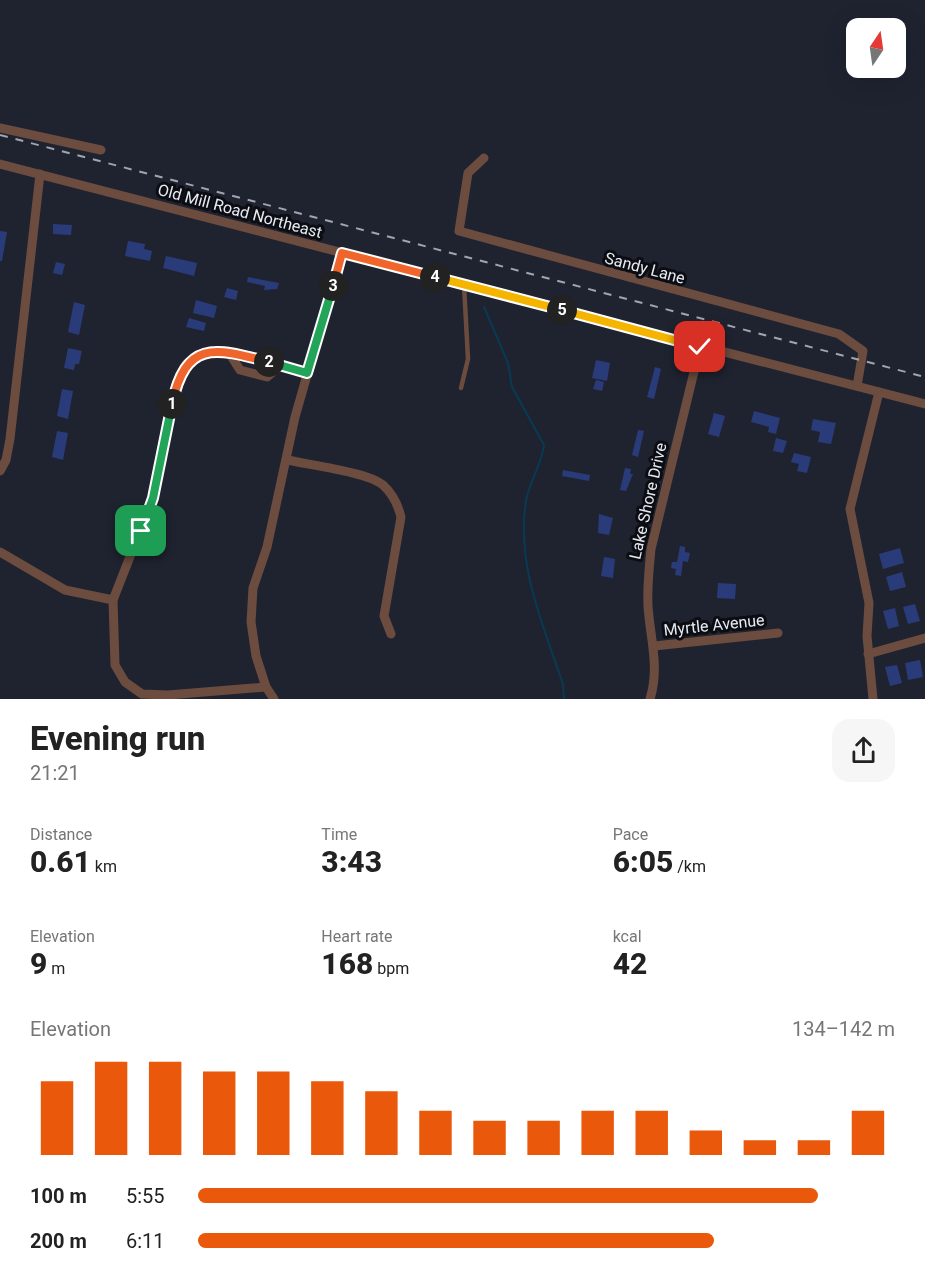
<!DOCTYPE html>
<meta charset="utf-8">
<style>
:root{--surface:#fff;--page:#f6f6f6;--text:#222;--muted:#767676;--accent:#ea580c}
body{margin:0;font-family:Roboto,sans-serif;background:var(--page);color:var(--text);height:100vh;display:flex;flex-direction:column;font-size:22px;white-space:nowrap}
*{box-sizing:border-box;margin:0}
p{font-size:20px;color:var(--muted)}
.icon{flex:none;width:33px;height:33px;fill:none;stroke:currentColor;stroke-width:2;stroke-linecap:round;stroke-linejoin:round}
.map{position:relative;height:699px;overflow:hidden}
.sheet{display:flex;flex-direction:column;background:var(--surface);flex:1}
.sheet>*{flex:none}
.needle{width:39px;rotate:13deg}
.fabs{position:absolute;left:846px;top:18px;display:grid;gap:12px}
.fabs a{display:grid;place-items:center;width:60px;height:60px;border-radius:12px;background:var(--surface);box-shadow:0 6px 24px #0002;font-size:30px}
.pin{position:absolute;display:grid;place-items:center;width:51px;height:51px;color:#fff;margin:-26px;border-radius:12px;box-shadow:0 3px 9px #0006}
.km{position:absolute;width:30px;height:30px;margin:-15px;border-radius:50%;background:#222;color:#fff;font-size:16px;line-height:30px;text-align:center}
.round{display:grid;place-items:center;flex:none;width:63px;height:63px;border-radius:18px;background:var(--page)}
.overview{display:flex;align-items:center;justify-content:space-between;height:102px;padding:0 30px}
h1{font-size:33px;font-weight:800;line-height:45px}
.stats{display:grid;grid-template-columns:repeat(3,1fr);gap:9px;height:102px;padding:6px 30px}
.stats div{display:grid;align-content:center}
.stats b{font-size:30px;font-weight:800}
.stats small{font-size:16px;font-weight:400}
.stats p{font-size:16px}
.chart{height:168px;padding:12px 30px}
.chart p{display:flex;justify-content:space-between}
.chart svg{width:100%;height:108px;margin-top:6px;stroke:var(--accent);stroke-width:6}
ul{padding:0 30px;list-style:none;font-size:20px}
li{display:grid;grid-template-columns:96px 72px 1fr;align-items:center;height:45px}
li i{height:15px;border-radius:8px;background:var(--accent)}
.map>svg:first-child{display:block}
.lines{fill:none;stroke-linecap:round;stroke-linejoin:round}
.stream{stroke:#083b53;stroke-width:2}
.building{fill:#2a3b7a}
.service{stroke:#6c4c3e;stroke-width:4.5}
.minor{stroke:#6c4c3e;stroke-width:9}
.rail{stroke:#a1a5af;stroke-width:2;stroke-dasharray:8 8;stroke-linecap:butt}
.split-1-casing{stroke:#fff;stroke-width:12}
.split-2-casing{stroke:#fff;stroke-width:12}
.split-3-casing{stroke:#fff;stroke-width:12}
.split-4-casing{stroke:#fff;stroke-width:12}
.split-5-casing{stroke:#fff;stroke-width:12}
.split-6-casing{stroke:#fff;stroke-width:12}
.split-1{stroke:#22a559;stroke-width:8}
.split-2{stroke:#f0652b;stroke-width:8}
.split-3{stroke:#22a559;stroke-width:8}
.split-4{stroke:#f0652b;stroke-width:8}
.split-5{stroke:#f5b400;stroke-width:8}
.split-6{stroke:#f5b400;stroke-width:8}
.labels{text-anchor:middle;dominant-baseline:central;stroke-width:6;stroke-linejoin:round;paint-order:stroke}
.street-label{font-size:16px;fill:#e6eaf2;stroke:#0b0d12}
</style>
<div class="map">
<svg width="925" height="699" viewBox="0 0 925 699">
<rect width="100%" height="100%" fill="#1f2330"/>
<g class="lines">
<path class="stream" d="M484 307 508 363 512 387 544 445C542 464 529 482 526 501 516 565 543 625 563 684L564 699"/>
</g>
<g class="building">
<polygon points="53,224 72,225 71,235 53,234"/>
<polygon points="0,231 7,232 2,261 0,261"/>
<polygon points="128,241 145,244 144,249 152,251 150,261 125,256"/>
<polygon points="166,256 197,263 194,276 163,268"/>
<polygon points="56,262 65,264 62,275 53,273"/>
<polygon points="248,277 279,283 277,289 264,290 265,286 247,282"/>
<polygon points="227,288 238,291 236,300 224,297"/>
<polygon points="196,300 217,306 214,318 193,313"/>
<polygon points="74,302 85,305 79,335 68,332"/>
<polygon points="189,318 206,323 204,331 186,327"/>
<polygon points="68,348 82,351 79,364 75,364 74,370 64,368"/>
<polygon points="596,360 610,363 607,381 592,378"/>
<polygon points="655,367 661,369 654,399 647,397"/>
<polygon points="596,380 604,382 602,391 593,389"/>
<polygon points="62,389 73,391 68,419 57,416"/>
<polygon points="754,411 780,418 776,434 768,432 769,427 751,422"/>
<polygon points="714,413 725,416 719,437 708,434"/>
<polygon points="813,419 836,423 831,444 818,442 820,432 811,430"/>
<polygon points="638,430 644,431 638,457 632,455"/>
<polygon points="57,431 68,433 63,460 52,457"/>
<polygon points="776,438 787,441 783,453 773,451"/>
<polygon points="794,453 811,457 807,473 797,471 799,464 791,462"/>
<polygon points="625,468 631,469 630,474 633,474 626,491 620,490"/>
<polygon points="563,470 590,475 589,481 562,476"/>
<polygon points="599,514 613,518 609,535 598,533"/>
<polygon points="680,546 685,547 685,552 690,553 688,562 683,561 681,576 675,575 676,569 671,568 672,562 677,562"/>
<polygon points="900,548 904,563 883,569 879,554"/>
<polygon points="604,557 615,559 613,578 601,576"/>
<polygon points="902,572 906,587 890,591 886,577"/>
<polygon points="718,583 736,584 735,599 717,598"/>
<polygon points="915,604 920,621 908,624 903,607"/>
<polygon points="895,608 899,626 888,629 883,611"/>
<polygon points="920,660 923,677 908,680 905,663"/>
<polygon points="897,665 902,683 890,686 885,667"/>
</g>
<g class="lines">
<polyline class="service" points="461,388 468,359 464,285"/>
<g class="minor">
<polyline points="0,128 101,150"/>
<polyline points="484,158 468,173 459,231 839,334 863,351 857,386"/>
<polyline points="0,164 925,404"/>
<polyline points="228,351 240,370 267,377 280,366"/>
<path d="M288 460C309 465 368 472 383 485 393 494 398 505 401 517L384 616 391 634"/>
<polyline points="0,471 6,460 10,439 40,174"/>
<polyline points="0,552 65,590 113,600"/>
<polyline points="654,646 778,633"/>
<polyline points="868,654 925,638"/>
<polyline points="266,687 168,695 142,694 125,682 115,665 113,600 153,498 176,385 186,364 210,351 228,351 307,373"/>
<polyline points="274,699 266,687 256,656 251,622 253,588 267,547 295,417 342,253"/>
<path d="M650 699C660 667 650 638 648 606 647 587 649 568 651 549L700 347"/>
<polyline points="873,699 867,636 869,603 850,509 879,392"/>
</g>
<polyline class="rail" points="0,135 925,377"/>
</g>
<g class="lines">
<g class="split-1-casing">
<polyline id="split-1" points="141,531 153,498 172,404"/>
</g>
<g class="split-2-casing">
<path id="split-2" d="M172 404C186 339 215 348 269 362"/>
</g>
<g class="split-3-casing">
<polyline id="split-3" points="269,362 307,373 333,286"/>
</g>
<g class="split-4-casing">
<polyline id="split-4" points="333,286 342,253 435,277"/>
</g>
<g class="split-5-casing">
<polyline id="split-5" points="435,277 562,310"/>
</g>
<g class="split-6-casing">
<polyline id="split-6" points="562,310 700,347"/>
</g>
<use href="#split-1" class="split-1"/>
<use href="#split-2" class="split-2"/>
<use href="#split-3" class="split-3"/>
<use href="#split-4" class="split-4"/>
<use href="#split-5" class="split-5"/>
<use href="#split-6" class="split-6"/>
</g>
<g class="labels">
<g class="street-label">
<text transform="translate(240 211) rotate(15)">Old Mill Road Northeast</text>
<text transform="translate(645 268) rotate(15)">Sandy Lane</text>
<text transform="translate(648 501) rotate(-77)">Lake Shore Drive</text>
<text transform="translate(714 625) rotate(-6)">Myrtle Avenue</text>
</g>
</g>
</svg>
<div class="fabs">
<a><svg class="needle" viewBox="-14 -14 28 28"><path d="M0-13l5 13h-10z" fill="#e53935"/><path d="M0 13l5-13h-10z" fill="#767676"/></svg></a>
</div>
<div class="pin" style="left:141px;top:531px;background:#1e9e55"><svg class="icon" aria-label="arrive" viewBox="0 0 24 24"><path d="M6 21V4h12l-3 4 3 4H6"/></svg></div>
<div class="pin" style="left:700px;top:347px;background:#d93025"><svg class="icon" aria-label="check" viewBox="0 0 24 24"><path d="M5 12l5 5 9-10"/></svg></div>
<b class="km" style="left:172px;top:404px">1</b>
<b class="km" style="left:269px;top:362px">2</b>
<b class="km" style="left:333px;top:286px">3</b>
<b class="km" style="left:435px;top:277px">4</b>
<b class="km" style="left:562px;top:310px">5</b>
</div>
<section class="sheet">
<div class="overview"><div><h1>Evening run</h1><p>21:21</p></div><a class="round"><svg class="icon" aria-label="share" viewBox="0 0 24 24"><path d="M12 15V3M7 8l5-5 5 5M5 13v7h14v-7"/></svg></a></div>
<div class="stats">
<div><p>Distance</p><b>0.61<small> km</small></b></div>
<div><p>Time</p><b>3:43</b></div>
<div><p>Pace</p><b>6:05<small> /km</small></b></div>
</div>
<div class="stats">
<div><p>Elevation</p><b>9<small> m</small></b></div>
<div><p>Heart rate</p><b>168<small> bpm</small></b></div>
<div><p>kcal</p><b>42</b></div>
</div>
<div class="chart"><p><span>Elevation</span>134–142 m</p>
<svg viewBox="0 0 160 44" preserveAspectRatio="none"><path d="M5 44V14M15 44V6M25 44V6M35 44V10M45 44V10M55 44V14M65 44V18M75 44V26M85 44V30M95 44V30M105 44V26M115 44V26M125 44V34M135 44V38M145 44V38M155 44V26"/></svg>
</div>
<ul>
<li><b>100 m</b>5:55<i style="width:89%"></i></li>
<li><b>200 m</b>6:11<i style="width:74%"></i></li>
</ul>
</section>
